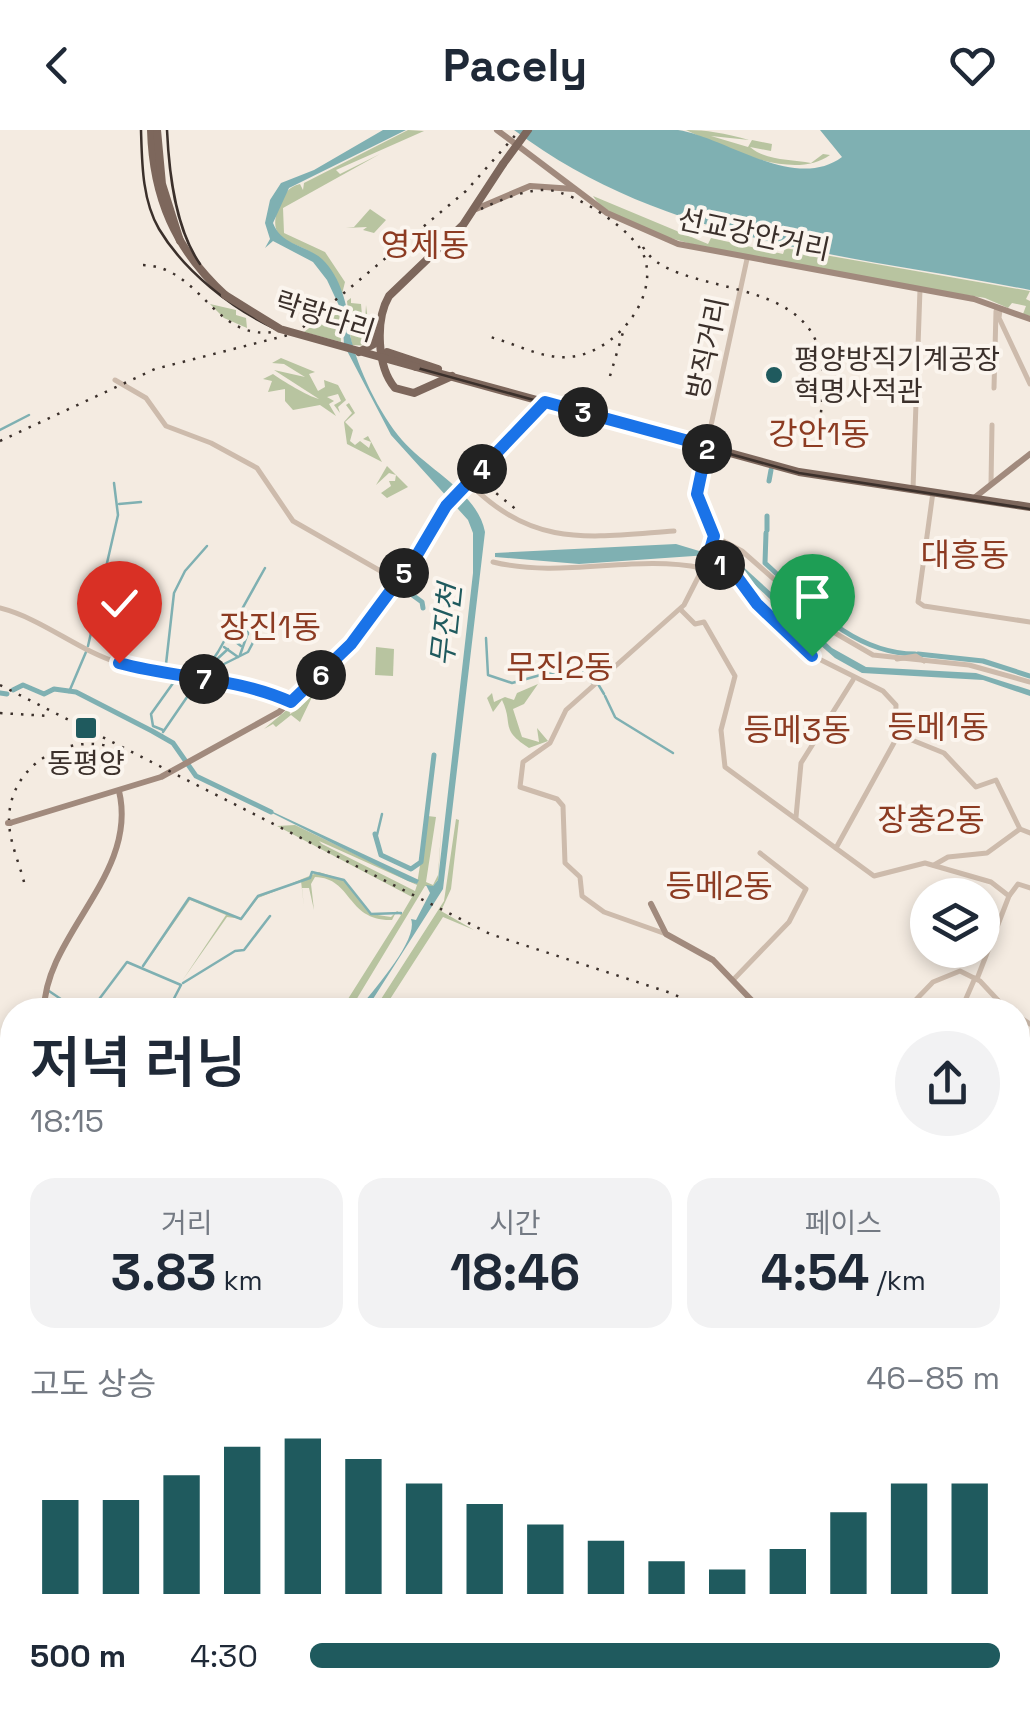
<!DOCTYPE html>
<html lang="ko">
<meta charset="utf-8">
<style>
:root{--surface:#fff;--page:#f2f2f3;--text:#1f2937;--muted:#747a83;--accent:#1f5a5e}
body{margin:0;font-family:"Space Grotesk","Noto Sans KR",sans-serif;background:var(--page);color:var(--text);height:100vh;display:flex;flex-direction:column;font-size:38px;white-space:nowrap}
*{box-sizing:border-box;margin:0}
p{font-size:32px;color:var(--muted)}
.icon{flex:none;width:55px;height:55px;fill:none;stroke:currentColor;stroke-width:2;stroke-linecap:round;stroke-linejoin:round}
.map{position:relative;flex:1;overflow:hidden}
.sheet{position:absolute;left:0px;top:868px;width:1030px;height:718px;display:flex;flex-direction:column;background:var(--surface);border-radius:40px 40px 0 0;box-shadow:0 5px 15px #0003}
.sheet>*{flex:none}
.buttons{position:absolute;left:910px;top:748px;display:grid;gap:20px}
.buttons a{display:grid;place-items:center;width:90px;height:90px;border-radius:50%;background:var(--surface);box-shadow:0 5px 15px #0003;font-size:50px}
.pin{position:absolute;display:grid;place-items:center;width:85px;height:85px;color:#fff;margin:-102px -42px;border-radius:50% 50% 50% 0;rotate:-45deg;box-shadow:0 0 10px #0007}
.pin .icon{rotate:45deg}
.km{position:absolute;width:50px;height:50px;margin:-25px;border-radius:50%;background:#222;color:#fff;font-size:28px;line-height:50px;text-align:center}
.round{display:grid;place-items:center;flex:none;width:105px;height:105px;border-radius:52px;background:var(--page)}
.headline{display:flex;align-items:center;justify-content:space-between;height:170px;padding:0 30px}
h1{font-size:55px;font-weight:600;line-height:75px}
.stats{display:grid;grid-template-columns:repeat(3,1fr);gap:15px;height:170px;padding:10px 30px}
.stats div{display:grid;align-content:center;border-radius:25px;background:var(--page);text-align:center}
.stats b{font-size:50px;font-weight:600}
.stats small{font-size:28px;font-weight:400}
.stats p{font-size:28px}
.chart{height:280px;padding:20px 30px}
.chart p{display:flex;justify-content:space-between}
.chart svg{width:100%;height:180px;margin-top:10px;stroke:var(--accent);stroke-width:6}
ul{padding:0 30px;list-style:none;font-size:32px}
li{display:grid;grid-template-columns:160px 120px 1fr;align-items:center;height:75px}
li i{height:25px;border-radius:12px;background:var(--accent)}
header{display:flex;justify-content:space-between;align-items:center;height:130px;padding:0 30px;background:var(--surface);font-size:45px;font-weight:600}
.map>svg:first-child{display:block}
.green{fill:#b8c4a0;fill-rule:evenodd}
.water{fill:#7fb0b2}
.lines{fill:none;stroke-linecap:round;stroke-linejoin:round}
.stream{stroke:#7fb0b2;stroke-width:2.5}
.canal{stroke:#7fb0b2;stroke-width:5}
.river{stroke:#7fb0b2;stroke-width:6}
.tertiary{stroke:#cdbbac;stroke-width:5}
.secondary{stroke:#a18a7d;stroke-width:6}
.primary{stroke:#7d675c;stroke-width:8}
.tram{stroke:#3b302b;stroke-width:2.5}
.rail{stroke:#3b302b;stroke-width:2.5;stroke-dasharray:2.5 8;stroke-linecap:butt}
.secondary-bridge{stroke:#a18a7d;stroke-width:6}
.primary-bridge{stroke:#7d675c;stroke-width:8}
.route-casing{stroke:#fff;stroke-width:20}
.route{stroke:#1a73e8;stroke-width:12}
.poi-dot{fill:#1f5a5e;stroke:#fbf5ee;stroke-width:4}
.labels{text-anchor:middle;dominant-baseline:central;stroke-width:8;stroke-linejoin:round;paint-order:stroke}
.street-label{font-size:28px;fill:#3b302b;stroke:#fbf5ee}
.poi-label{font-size:28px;fill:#3b302b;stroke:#fbf5ee;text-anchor:start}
.water-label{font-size:30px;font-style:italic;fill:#1f5a5e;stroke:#fbf5ee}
.quarter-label{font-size:32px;fill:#8c3b22;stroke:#fbf5ee}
</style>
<header><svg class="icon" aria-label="back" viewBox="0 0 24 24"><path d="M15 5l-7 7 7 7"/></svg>Pacely<svg class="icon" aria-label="heart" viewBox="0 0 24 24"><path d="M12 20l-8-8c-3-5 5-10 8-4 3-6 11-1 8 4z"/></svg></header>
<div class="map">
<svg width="1030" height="1584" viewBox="0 0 1030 1584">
<rect width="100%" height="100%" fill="#f4ebe1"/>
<g class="green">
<path d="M408 0 424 1 336 40 340 44 380 24 283 78 284 103 325 122 345 152 342 164C336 152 331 141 321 130 301 109 263 117 279 76 284 64 288 57 300 54L303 60 304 53Z"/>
<path d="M686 0C707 0 724 3 749 10L711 6 748 17 752 10 772 14 771 21 750 17C766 31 791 29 811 33L823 24 830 25C793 52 724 18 686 0Z"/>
<path d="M593 66 708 114 711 108 783 124 785 118 1030 161 1026 169 1030 171V186L1023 184 1026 176 1012 173 1008 178 985 168C911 155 626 122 593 66Z"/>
<polygon points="370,79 386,90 374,103 363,100 367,97 346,98 354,97"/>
<polygon points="351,168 351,173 361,174 364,208 366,175 371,216 352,215 350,204 356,203 350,201 347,171"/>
<polygon points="210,174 236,180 236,185 246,188 247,198 224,188"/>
<polygon points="339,179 341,212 304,202 333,180"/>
<path d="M281 228 315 242 309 244 318 261 325 257 324 250 338 255 346 270 338 277 340 283 334 275 341 271 338 264 327 267 334 271 329 274 336 286 320 275 293 280 285 271V259L268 262 272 251 263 249 273 244C283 251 307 266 319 269L274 240 305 247 284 234 272 233Z"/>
<polygon points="349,273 355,283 345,292 353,300 350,311 355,315 360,311 369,318 371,312 363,309 368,306 382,332 347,314 344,292 352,283 346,275"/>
<polygon points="387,336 408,357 387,368 381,363 391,356 389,351 395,351 396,345 389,343 376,355"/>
<polygon points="376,517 394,519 393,546 375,545"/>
<path d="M538 554 524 574 513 579 522 607 539 612 537 598 548 611 529 618C499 599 514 595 502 570L493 582 487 568 492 563 494 572 505 567 514 570 517 563Z"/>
<polygon points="309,562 312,567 300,592 291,585 276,597 273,594 264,599 289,578 290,584 295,581 291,577 294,575 301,577 298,571"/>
<path d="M428 686 436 687 426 752 433 755 438 745 442 688 438 750 433 756H425L350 880H341L401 785 396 782 392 790C346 791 353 748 315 747L311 754 314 780 309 758H302L304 777 301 751 258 768 242 789 227 787 182 851 226 785 190 770 144 836 189 768 241 789 256 768 319 742 344 750 371 784 391 787 397 781 402 784 412 767 277 696 295 695 417 754ZM319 711 417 755 415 761 322 714Z"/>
<polygon points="456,689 459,690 451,759 441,781 474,800 443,787 383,880 374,880 444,771"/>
</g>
<g class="water">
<path d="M383 0H406L289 58 273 93C281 115 306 115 322 129 341 147 348 177 350 201H358L350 205C358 239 379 283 402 310 427 339 478 363 485 402L443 759 366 880H358C373 860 419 810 411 789L416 790 430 763 426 755 433 756 438 750 473 443V403L468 390 391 305 344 215 342 182 327 150 313 132 273 111 265 118 270 109 265 93 270 70 281 53 314 40Z"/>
<path d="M514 0C567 0 626 0 678 0 725 7 795 62 842 27L820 0H1030V160C850 124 667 115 514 0Z"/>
<polygon points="676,414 739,433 832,518 866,537 976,543 1030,560 1030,566 983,550 862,543 835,528 795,493 800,500 795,505 786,497 793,491 733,434 708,425 579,434 495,427 495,423"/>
<polygon points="268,681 271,681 419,750 417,754 408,751"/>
</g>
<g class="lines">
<g class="stream">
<polyline points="0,300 29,285"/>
<polyline points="119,374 141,372"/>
<polyline points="228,505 248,504"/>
<polyline points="228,506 241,516"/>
<polyline points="486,508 488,545 512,553 544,544"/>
<polyline points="88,516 118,385 114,353"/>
<polyline points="224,517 238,527"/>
<polyline points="240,525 250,497 241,485"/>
<polyline points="215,531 228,519"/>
<polyline points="165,543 174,463 185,441 207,416"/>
<polyline points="547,543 560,546 577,535 592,553"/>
<polyline points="204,544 248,522 259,501"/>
<polyline points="598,554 604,564"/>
<polyline points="69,562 86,522"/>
<polyline points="605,566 615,587"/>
<polyline points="616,588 673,623"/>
<polyline points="163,600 153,596 151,584 176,549 165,546"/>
<polyline points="163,602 218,522 265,438"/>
<polyline points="162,606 162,605"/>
<polyline points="377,705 382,684"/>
<polyline points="143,836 189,768 241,789 258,766 310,748 312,742 344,750 371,784 401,783"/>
<polyline points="183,853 235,821 244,820 270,786"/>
<polyline points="49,861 77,880"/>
<polyline points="91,880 127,832 181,855 168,880"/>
<polyline points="0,1239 12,1245"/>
<polyline points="0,1546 12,1545"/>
<polyline points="259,1572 261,1583"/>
<polyline points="433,1572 434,1580"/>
<polyline points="95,1584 97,1572"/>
<polyline points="118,1584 123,1572"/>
<polyline points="133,1584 138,1572"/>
<polyline points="221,1584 225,1572"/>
<polyline points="226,1584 238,1580"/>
<polyline points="329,1584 401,1572"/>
<polyline points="378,1584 436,1582"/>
<polyline points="577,1584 603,1572"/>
</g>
<g class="canal">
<polyline points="769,351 771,340"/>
<polyline points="767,400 767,386"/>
<path d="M766 403 765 433C809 473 851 523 915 524"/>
<polyline points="400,456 422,472 423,478"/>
<polyline points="918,524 983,531 1030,546"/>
<polyline points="13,560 23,555 44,564 54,559 76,562 152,601 173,613 196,646 271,682"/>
<polyline points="0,563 7,564"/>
<polyline points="375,704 381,725 411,739 421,732 434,625"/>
</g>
<polyline class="river" points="81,1584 84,1572"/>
<g class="tertiary">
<polyline points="747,129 697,360 714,406 742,421 835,503 873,525 969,535 1030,552"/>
<polyline points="1000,179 999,188 1030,254"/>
<polyline points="115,250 146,268 166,296 211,313 257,338 293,391 398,451"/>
<polyline points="994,258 996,181"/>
<path d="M469 353C533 419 590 407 674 401"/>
<polyline points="991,354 992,295"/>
<polyline points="913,359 920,159"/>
<polyline points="933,362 918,472 924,476 1030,492"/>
<polyline points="708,431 733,440 757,474 813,526 883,561 896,575 895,611 836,718"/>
<path d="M493 432C563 449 634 424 702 438"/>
<path d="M0 478C43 489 77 520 119 533 177 550 235 548 291 572"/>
<polyline points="681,480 695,494 704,492 735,546 721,600 725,637 874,746 925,733 991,752 1009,766"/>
<polyline points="897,529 916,526 924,531"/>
<polyline points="897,604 944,623 976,657 996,650 1020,699"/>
<polyline points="796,687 801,633 853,550"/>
<polyline points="934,735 948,727 987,723 1020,699 1030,703"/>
<polyline points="666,804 604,782 582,766 580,747 565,733 563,676 557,669 520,657 523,632 550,613 566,580 684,475 711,422 714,406"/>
<polyline points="734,849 789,792 806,759 760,723"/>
<polyline points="977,849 1009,766 1018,754 1030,758"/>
<polyline points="906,880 933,852 960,841 980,851 1007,880"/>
<polyline points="961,880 975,848"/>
<polyline points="1018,886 1030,894"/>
<polyline points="1018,1483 1030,1482"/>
<polyline points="1003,1572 1003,1584"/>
</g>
<g class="secondary">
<polyline points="497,0 607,83 678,114 974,169 1030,189"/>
<polyline points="476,79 530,56 574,59"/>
<polyline points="974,368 1030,324"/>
<polyline points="10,693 161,647 279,582 340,526 417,425 443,379 545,273"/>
<polyline points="651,774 666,804 713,830 761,880"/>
<path d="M44 880C45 805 139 744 119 661"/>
<polyline points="0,1093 12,1078"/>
<polyline points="1018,1189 1030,1205"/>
<polyline points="513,1572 514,1584"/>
</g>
<g class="primary">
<path d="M151 0C153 68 175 119 225 165"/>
<polyline points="157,0 162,54 180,111"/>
<polyline points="359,222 374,214 376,196"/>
<polyline points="384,228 387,222 438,239"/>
<polyline points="416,237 799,342 1030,377"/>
<path d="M452 246 414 263 395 258C377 237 375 190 389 166L463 95 503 34"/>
<polyline points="1018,993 1030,980"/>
<polyline points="0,1389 12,1389"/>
</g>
<g class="tram">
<path d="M141 0C142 32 142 70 159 99 184 141 232 179 276 199L799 343 1030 379"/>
<path d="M167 0C169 43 175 98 200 134"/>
</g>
<g class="rail">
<path d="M481 79C500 70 526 59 548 60 575 62 638 102 645 129 658 172 611 225 568 227 540 229 513 212 486 206"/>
<path d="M643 117C671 167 803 143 820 224 827 254 819 288 818 318"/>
<path d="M143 135C203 137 214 215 279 201"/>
<polyline points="610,246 624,199"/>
<polyline points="0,311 155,239 296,203 466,61 520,0"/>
<polyline points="480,350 518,381"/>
<polyline points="0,555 490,804 671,863 706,880"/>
<polyline points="0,583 50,586"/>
<path d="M24 752C19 732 9 711 9 690 9 639 60 605 108 616"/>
<polyline points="1018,1195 1030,1211"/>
</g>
<polyline class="secondary-bridge" points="8,693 10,693"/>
<g class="primary-bridge">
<polyline points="503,34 528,0"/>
<polyline points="225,165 280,199 416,237"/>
</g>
</g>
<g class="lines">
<g class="route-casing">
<path id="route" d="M119 533C177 549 236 547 291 572L351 514 417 425 446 376 545 272 707 316 697 364 714 406 707 430 732 440 757 474 812 526"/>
</g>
<use href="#route" class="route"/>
</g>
<g class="poi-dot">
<circle cx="774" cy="245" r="10"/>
<rect x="74" y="586" width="24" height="24" rx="5"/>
</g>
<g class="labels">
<g class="street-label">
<text transform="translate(754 104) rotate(12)">선교강안거리</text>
<text transform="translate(325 186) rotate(18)">락랑다리</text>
<text transform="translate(707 218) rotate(-78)">방직거리</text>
</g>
<g class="poi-label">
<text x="794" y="229">평양방직기계공장<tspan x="794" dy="32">혁명사적관</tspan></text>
<text x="86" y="633" text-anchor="middle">동평양</text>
</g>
<g class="water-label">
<text transform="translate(446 495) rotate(-84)">무진천</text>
</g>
<g class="quarter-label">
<text x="425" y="115">영제동</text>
<text x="819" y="304">강안1동</text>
<text x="965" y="425">대흥동</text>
<text x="270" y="497">장진1동</text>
<text x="560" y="537">무진2동</text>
<text x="938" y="597">등메1동</text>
<text x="797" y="600">등메3동</text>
<text x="931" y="690">장충2동</text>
<text x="719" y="756">등메2동</text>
</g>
</g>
</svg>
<div class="buttons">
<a><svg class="icon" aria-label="layers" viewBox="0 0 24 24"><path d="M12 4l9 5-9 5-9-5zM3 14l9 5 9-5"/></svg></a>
</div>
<div class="pin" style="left:812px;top:526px;background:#1e9e55"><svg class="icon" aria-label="arrive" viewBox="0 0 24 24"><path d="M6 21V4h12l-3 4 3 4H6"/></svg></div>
<div class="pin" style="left:119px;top:533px;background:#d93025"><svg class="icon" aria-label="check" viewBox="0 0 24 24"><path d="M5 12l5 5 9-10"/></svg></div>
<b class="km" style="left:720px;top:435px">1</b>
<b class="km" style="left:707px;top:319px">2</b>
<b class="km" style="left:583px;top:282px">3</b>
<b class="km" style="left:482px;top:339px">4</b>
<b class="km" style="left:404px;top:443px">5</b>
<b class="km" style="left:321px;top:545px">6</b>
<b class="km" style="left:204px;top:549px">7</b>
<section class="sheet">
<div class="headline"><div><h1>저녁 러닝</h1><p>18:15</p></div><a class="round"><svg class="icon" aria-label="share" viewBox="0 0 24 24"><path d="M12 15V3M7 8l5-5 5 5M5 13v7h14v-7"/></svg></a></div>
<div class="stats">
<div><p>거리</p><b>3.83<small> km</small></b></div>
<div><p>시간</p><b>18:46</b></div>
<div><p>페이스</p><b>4:54<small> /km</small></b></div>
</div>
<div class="chart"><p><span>고도 상승</span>46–85 m</p>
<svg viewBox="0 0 160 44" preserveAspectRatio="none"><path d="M5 44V21M15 44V21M25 44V15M35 44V8M45 44V6M55 44V11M65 44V17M75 44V22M85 44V27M95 44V31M105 44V36M115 44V38M125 44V33M135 44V24M145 44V17M155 44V17"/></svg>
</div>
<ul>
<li><b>500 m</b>4:30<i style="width:100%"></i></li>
</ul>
</section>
</div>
